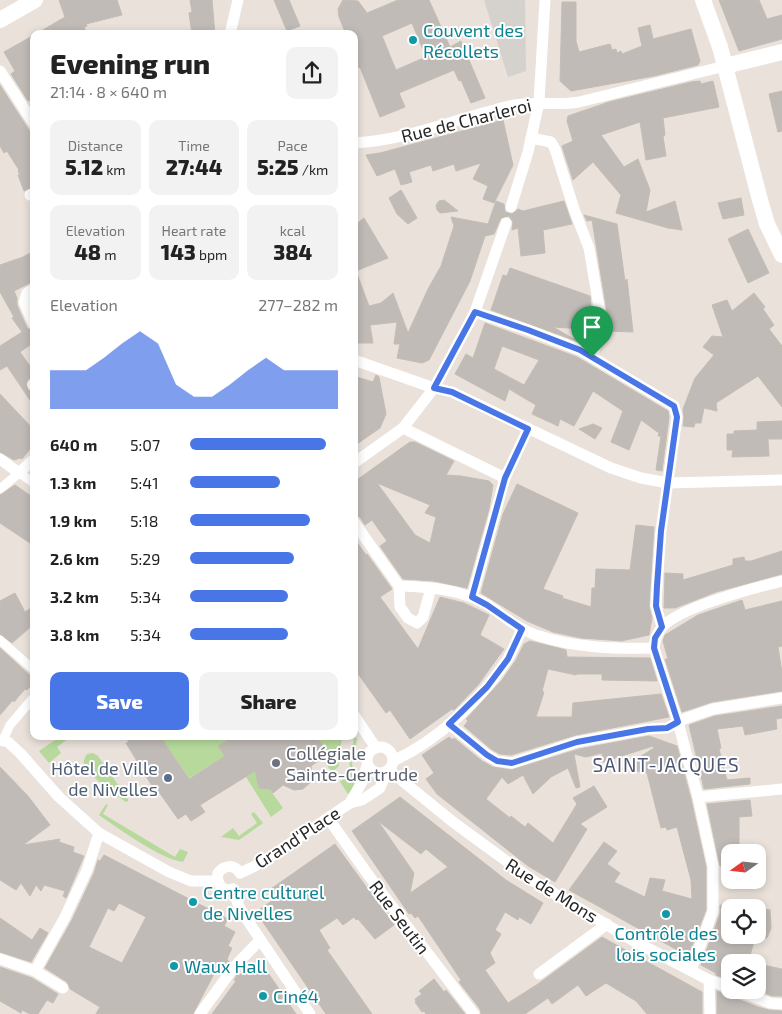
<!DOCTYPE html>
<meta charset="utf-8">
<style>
:root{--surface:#fff;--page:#f2f2f2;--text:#222;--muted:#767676;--accent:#4976e7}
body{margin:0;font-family:"Exo 2",sans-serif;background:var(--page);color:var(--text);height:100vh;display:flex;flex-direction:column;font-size:19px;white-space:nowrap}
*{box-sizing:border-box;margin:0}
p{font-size:16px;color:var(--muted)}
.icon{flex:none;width:28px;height:28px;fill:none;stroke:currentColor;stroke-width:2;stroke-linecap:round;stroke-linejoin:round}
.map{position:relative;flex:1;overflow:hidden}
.panel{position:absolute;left:30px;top:30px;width:328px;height:710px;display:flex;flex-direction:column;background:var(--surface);border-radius:10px;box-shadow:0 2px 8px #0003}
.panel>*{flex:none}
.needle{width:32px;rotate:255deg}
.fabs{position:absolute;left:721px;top:844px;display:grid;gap:10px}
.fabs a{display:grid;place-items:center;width:45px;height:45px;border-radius:10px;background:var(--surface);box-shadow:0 2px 8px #0003;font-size:25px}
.pin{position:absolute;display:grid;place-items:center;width:42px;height:42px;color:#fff;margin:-51px -21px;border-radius:50% 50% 50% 0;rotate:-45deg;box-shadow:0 0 5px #0007}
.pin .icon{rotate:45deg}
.round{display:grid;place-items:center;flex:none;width:52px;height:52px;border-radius:10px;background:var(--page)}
.overview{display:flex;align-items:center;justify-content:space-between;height:85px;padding:0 20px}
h1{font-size:28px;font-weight:800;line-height:38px}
.stats{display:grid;grid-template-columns:repeat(3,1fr);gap:8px;height:85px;padding:5px 20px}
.stats div{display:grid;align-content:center;border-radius:10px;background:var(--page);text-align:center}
.stats b{font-size:21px;font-weight:800}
.stats small{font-size:14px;font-weight:400}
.stats p{font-size:14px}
.chart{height:140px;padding:10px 20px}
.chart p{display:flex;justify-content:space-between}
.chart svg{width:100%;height:90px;margin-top:5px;fill:var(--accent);opacity:.7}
.button{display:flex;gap:10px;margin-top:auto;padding:10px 20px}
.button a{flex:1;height:58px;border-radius:10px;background:var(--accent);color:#fff;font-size:20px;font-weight:800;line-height:58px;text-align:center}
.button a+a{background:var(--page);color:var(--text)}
ul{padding:0 20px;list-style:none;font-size:16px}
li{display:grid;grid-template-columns:80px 60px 1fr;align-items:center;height:38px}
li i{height:12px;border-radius:6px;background:var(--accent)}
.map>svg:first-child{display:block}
.green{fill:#b7da9c}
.plaza{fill:#d5d1cd}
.building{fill:#c1bbb7;stroke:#c3bdb4;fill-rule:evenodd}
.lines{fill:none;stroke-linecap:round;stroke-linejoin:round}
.pedestrian{stroke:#fff;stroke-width:9}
.minor{stroke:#fff;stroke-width:11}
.secondary{stroke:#fff;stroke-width:16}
.route-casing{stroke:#fff;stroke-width:10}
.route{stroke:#4976e7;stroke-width:6}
.culture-dot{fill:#0f9aa8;stroke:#fff;stroke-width:2}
.worship-dot{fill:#6b7280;stroke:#fff;stroke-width:2}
.service-dot{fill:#5c6f8a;stroke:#fff;stroke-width:2}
.labels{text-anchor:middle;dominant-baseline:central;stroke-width:4;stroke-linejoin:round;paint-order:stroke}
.culture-label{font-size:18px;fill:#0d838f;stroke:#fff;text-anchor:start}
.street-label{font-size:18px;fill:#272727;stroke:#fff}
.worship-label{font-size:18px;fill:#5b616d;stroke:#fff;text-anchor:start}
.service-label{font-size:18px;fill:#4e5e75;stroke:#fff;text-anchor:end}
.neighbourhood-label{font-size:19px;letter-spacing:1px;fill:#4d5773;stroke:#fff}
</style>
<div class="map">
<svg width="782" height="1014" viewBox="0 0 782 1014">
<rect width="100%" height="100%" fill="#e9e1da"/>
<g class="green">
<polygon points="61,736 72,736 57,747 61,753 49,763 39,751"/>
<polygon points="160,736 224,736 227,741 218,746 225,756 189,778"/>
<polygon points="306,736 338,736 342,741 338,752 339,766 332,772"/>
<path d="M354 738H357C357 745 353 751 352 758 351 771 361 784 348 794L340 782 351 772 349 761Z"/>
<path d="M93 753 98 756 128 799V801L126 802C117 796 87 774 84 765 83 761 85 757 87 754Z"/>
<polygon points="258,769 258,785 264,789 268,787 283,808 271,817 246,777"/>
<path d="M106 804 108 805 103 814 175 857 180 849 188 852 183 862C160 859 118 828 99 815Z"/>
<polygon points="254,812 263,823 239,840 221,837 233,828 239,836 257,823 251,814"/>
</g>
<polygon class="plaza" points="484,0 525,0 526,71 508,77"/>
<g class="building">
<polygon points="59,0 117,0 122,15 86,24 87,26 84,27 87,34 36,34 65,17"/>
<polygon points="190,0 212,0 215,34 192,34 189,13 192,12"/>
<polygon points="274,0 289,0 300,26 287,31"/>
<path d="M343 0 358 1 367 13 398 0H429L450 47 461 41 485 98 471 103 461 80 459 81 454 70 399 93 405 107 380 117 360 67 354 70V34H346L339 17 338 9ZM412 23 426 57 396 70 382 36Z"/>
<polygon points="719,0 759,0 767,19 782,15 782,39 739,51"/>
<polygon points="562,2 576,2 576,41 579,52 610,44 612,50 616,49 617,53 621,51 622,54 642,46 638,28 650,25 653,39 691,29 700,61 698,65 654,76 571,91 560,81"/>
<polygon points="34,35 34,82 29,84 34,92 34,98 28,101 11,74 15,71 4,52"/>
<polygon points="700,81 701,84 713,81 719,107 663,118 665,135 663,136 666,156 646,160 640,122 601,135 624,167 638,159 650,190 646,212 675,201 682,230 668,228 616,213 621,195 593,162 573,180 562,146 573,141 567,121 568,116 609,102 691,82"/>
<polygon points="0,85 34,138 34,186 24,191 18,175 20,175 18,171 19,170 7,151 4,153 0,146"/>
<polygon points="782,91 782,131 778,132 769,94"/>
<polygon points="503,120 513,165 494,203 483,199 488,186 473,179 481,163 456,171 454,164 433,171 431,165 409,172 412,182 401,185 395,169 377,176 366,155 380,153"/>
<polygon points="401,190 417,218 408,224 397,214 389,198"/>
<polygon points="741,198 744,215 723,219 718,203"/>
<polygon points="444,200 458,211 440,213 437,210 436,205 439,201"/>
<polygon points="496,201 504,204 505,212 512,214 518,209 523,211 564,201 572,224 543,230 545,253 521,256 518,228 512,230 513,222 509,216 501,218 494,234 485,236 470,281 429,360 422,363 397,358 400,344 394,344 397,322 370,325 373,343 354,343 354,226 364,218 388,258 356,271 369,306 381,303 393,293 408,333 428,289 441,266 454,226 451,217 488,224"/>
<polygon points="584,215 617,224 625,281 627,279 633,332 608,331 608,318 592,220 587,221"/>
<polygon points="748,229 769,273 748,283 728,239"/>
<polygon points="34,251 34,281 14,291 17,298 17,305 27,328 34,332 34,350 30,345 20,352 34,372 34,378 28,379 26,384 28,390 34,393 34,406 7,366 0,370 0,346 22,332 12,318 14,317 0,292 0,265 23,257"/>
<polygon points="510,268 590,296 591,307 584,329 553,327 579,342 491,310 503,275 507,276"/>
<polygon points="754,293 765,307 763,309 774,325 769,329 782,346 782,407 758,376 716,403 717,411 704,408 701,423 695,423 694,427 683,426 684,418 683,409 695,378 714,355 703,347 712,336 723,337 712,305 727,300 732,311"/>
<path d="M485 323 577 357 668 411 669 417 662 471 656 470 661 436H658L659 433 641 420 629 450 611 442 623 411 593 391 574 426 560 419 558 426 532 414 536 405 509 389 505 401 455 374 466 354 473 358ZM502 346 539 360 524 385 494 369Z"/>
<polygon points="376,375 379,377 386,414 380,428 354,446 354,376 373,382"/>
<polygon points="0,394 34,430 30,449 22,459 20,458 14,460 0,452"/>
<polygon points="782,421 782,439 768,439 769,456 732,457 733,450 727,450 727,434 734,434 734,431 757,430 757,422"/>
<polygon points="593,424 602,428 595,439 579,429"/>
<path d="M410 442H415L454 461 446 475 461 476 489 481 493 485 489 509 467 588 434 581 403 579 380 546 387 541 372 520 365 525 360 517 354 515V482ZM377 483 430 505 425 513 436 517 430 543 415 535Z"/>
<polygon points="517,484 578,513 543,589 563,596 562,598 591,607 592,588 595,588 596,569 630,570 636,525 654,527 649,606 652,618 649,635 621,641 610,640 581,638 553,632 527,621 481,593 503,514"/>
<polygon points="15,485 34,498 34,537 30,543 0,523 0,495"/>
<polygon points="354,538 366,555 367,554 392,589 380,597 418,649 440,597 464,603 489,615 480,635 504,649 478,685 454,710 452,709 410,739 390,710 386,713 354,668"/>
<polygon points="782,551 782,574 716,592 675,608 664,608 665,573 683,574 683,580 733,565 733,559 744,557 745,561 751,561"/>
<polygon points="15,593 25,612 34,606 34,624 12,643 0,634 0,601"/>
<polygon points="742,600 745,610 782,601 782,646 778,647 782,673 782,691 712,702 682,712 665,659 668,659 663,641 665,635 698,615"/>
<polygon points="530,641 566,650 567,657 650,658 657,681 602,680 602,674 577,674 576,675 548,669 542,691 544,692 536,717 572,717 573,703 661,694 669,717 576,735 511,755 500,754 491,749 464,726 468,721 466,719 502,680 516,660 524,644"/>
<polygon points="0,648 34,679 34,683 27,690 25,689 14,702 13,700 0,715"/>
<polygon points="782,706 782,718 776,719 777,729 745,735 743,726 717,729 721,748 719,749 727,780 750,778 750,784 704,789 689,725 715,716"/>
<polygon points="125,736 160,736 189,779 225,756 218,746 227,741 224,736 314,736 323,745 321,759 311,766 312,777 311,782 303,789 294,790 283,785 273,793 270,789 259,788 255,771 200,805 205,812 191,821 186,814 178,819 154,785 152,786 126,743 129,742"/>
<polygon points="649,736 677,746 691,799 706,867 706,910 688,956 569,890 604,842 617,851 607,864 620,873 614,882 645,897 650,878 665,880 662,891 692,899 691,880 677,827 667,830 666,827 661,828 647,773 622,768 654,748 653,746 603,762 602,753 586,757 574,754 580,787 576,788 568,768 551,777 533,794 523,775 508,784 502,777 486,799 510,818 511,816 525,827 528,823 553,843 577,804 573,798 594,786 607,807 580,824 587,829 555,882 528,866 437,794 426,779 434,773 422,755 449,737 453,740 454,738 482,761 493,767 511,770 579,749"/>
<polygon points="0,767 28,796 50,825 23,845 60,839 59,842 74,847 73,852 84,856 66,898 63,896 65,891 44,885 41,891 36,885 30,896 21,883 16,890 0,880"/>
<path d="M400 797 506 880 543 903 531 924 519 917 518 920 505 912 495 930 501 934 490 953 495 963 485 970 508 1003 538 984 602 937 702 992V1014H647L636 1001 606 983 586 996 578 985 552 1004 548 998 525 1014H481L480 1009 459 982 461 980 418 916 415 918 411 913 409 914 352 831ZM378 821 421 854 426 849 448 867 410 893 414 873Z"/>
<polygon points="750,800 752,816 739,817 739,852 730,852 730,866 720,866 707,804"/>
<polygon points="335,844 394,925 375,939 358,919 356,920 354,917 343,925 337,918 319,930 330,948 327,950 372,1014 326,1014 256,912 273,900 268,891"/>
<path d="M104 855 228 919 224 926 235 932 228 946 232 948 227 959 229 962 221 973 216 970 193 1014H96L100 1007 70 989 67 982 45 968 72 920 94 873 98 860 100 861ZM119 903 146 917 122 963 89 947 108 908 114 911Z"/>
<polygon points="720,905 730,906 730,935 756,935 748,962 730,962 730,980 716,975 716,973 701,965 720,914"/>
<polygon points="758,908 770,910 771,928 767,938 758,937"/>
<polygon points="0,918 32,940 40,928 48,933 31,962 0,952"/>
<polygon points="260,961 296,1014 212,1014 236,981 234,980 237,975 238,976"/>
<polygon points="758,964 782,969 782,996 772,996 758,990"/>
<polygon points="0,967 32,978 58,994 53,1003 47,1000 38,1014 30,1014 22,1010 21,1013 0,1001"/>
<polygon points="434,979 444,992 446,990 465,1014 426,1014 424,1011 422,1012 415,1002 416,1001 415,999 422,994 419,991"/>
<polygon points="717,991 758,1007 769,1010 782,1011 782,1014 717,1014"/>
</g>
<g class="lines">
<g class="pedestrian">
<polyline points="0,489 19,473 34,483"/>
<polyline points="0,640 34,670"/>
<polyline points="3,740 10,725 34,697"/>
</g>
<g class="minor">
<polyline points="230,34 238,0"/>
<polyline points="0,71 34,124"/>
<polyline points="531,138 551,142 555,149 574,209 589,248 601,319 597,343 592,357"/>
<path d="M354 143C409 140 461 117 514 105 536 101 557 106 579 102L725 66"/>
<polyline points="30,195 34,193"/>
<polyline points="511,207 528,152 539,102 545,0"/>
<polyline points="34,289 27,293 24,302 34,325"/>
<polyline points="475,312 528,330 580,350 674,406 677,417 661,531 657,586 656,606 662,627"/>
<polyline points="354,360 434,388 452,392 611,468 641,478 668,483 782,480"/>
<polyline points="33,385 34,386"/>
<polyline points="403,428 505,478"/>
<polyline points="0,459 19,473 34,459"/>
<polyline points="354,463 403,428 434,388 475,312 506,223"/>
<polyline points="354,522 399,586 400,607 408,618 417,623 423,617 431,588"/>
<path d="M399 586C429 587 461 589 488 605 504 616 518 629 536 635 575 648 614 649 654 648"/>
<polyline points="472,597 505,478 528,429"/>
<polyline points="354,715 376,748"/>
<polyline points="449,724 487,755 497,761 512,763 577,742 648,729 667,728 684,719 713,709 782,698"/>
<polyline points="0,740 8,742 20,753 59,797 99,833 169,872 191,881 218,881"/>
<circle cx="380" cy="760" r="13"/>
<path d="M393 761C437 741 480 701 507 660 513 651 517 639 522 629"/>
<polyline points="389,770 453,822 535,882 634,941 709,980 730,988"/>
<polyline points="698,797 782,789"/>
<polyline points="350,803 362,782 367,765"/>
<polyline points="328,818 369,876 474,1014"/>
<polyline points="240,873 253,867 267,859 350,803 362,800 380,788 386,773"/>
<polyline points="233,889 239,907 244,915 310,1014"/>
<path d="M233 889C222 892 216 884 218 873 224 865 234 864 240 873"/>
<polyline points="0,959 35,971 63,988"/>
<path d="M691 970 713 911V866L698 797 678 722 654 648C655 640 657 633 662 627 681 607 754 588 782 581"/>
<polyline points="35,971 65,917 87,870 99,833"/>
<polyline points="539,974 607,924"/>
<polyline points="709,980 710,1014"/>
<polyline points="736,990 770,1003 782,1004"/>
<polyline points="200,1014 234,967 260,940"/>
</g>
<g class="secondary">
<polyline points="703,0 720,47 760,200 767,224 782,255"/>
<polyline points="0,20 35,0"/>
<polyline points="725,66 782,52"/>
</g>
</g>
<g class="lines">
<g class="route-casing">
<polygon id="route" points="475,312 528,330 580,350 674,406 677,417 661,531 657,586 656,606 662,627 655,638 654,648 678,722 667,728 648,729 577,742 512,763 497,761 487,755 449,724 487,687 508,659 522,629 487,605 472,597 505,478 528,429 452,392 434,388"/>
</g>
<use href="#route" class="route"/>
</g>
<g class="culture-dot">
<circle cx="413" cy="40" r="5"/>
<circle cx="193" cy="902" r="5"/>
<circle cx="666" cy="914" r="5"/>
<circle cx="174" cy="966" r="5"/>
<circle cx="263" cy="996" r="5"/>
</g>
<circle class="worship-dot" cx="276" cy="763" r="5"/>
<circle class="service-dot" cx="168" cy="778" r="5"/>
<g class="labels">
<g class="culture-label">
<text x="423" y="30">Couvent des<tspan x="423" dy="21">Récollets</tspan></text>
<text x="203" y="892">Centre culturel<tspan x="203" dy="21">de Nivelles</tspan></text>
<text x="666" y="933" text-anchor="middle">Contrôle des<tspan x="666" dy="21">lois sociales</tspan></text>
<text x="184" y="966">Waux Hall</text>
<text x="273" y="996">Ciné4</text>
</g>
<g class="street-label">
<text transform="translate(466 120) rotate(-14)">Rue de Charleroi</text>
<text transform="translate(297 837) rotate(-33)">Grand'Place</text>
<text transform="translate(552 890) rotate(32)">Rue de Mons</text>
<text transform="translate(400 917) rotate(53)">Rue Seutin</text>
</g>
<g class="worship-label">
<text x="286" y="753">Collégiale<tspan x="286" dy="21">Sainte-Gertrude</tspan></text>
</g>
<g class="service-label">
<text x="158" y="768">Hôtel de Ville<tspan x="158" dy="21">de Nivelles</tspan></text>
</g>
<g class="neighbourhood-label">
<text x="666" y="764">SAINT-JACQUES</text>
</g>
</g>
</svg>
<div class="fabs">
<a><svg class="needle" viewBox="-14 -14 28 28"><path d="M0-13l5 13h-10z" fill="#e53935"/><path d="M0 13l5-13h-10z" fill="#767676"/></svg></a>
<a><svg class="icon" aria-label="locate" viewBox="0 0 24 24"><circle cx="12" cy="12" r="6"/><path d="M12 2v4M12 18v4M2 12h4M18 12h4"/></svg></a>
<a><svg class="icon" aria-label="layers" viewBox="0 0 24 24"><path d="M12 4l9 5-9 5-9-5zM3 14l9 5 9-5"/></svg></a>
</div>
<div class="pin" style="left:592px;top:357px;background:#1e9e55"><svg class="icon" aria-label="arrive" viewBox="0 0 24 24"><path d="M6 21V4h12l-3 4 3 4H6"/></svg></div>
<section class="panel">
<div class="overview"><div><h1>Evening run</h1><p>21:14 · 8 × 640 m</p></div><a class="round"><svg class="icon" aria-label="share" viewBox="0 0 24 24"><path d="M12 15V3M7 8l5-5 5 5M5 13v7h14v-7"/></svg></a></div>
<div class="stats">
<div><p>Distance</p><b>5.12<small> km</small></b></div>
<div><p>Time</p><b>27:44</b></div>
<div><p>Pace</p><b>5:25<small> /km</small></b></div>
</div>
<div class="stats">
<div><p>Elevation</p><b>48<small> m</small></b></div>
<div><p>Heart rate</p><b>143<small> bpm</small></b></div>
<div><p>kcal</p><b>384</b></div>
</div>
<div class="chart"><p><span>Elevation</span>277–282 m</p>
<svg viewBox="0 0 160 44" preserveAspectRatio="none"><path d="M0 44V25L10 25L20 25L30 19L40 12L50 6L60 12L70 32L80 38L90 38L100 32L110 25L120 19L130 25L140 25L150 25L160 25V44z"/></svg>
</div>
<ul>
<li><b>640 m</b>5:07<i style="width:92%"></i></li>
<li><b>1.3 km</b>5:41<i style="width:61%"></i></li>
<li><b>1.9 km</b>5:18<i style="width:81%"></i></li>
<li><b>2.6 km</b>5:29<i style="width:70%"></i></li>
<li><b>3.2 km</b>5:34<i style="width:66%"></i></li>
<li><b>3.8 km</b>5:34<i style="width:66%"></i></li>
</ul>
<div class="button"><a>Save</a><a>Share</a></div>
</section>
</div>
